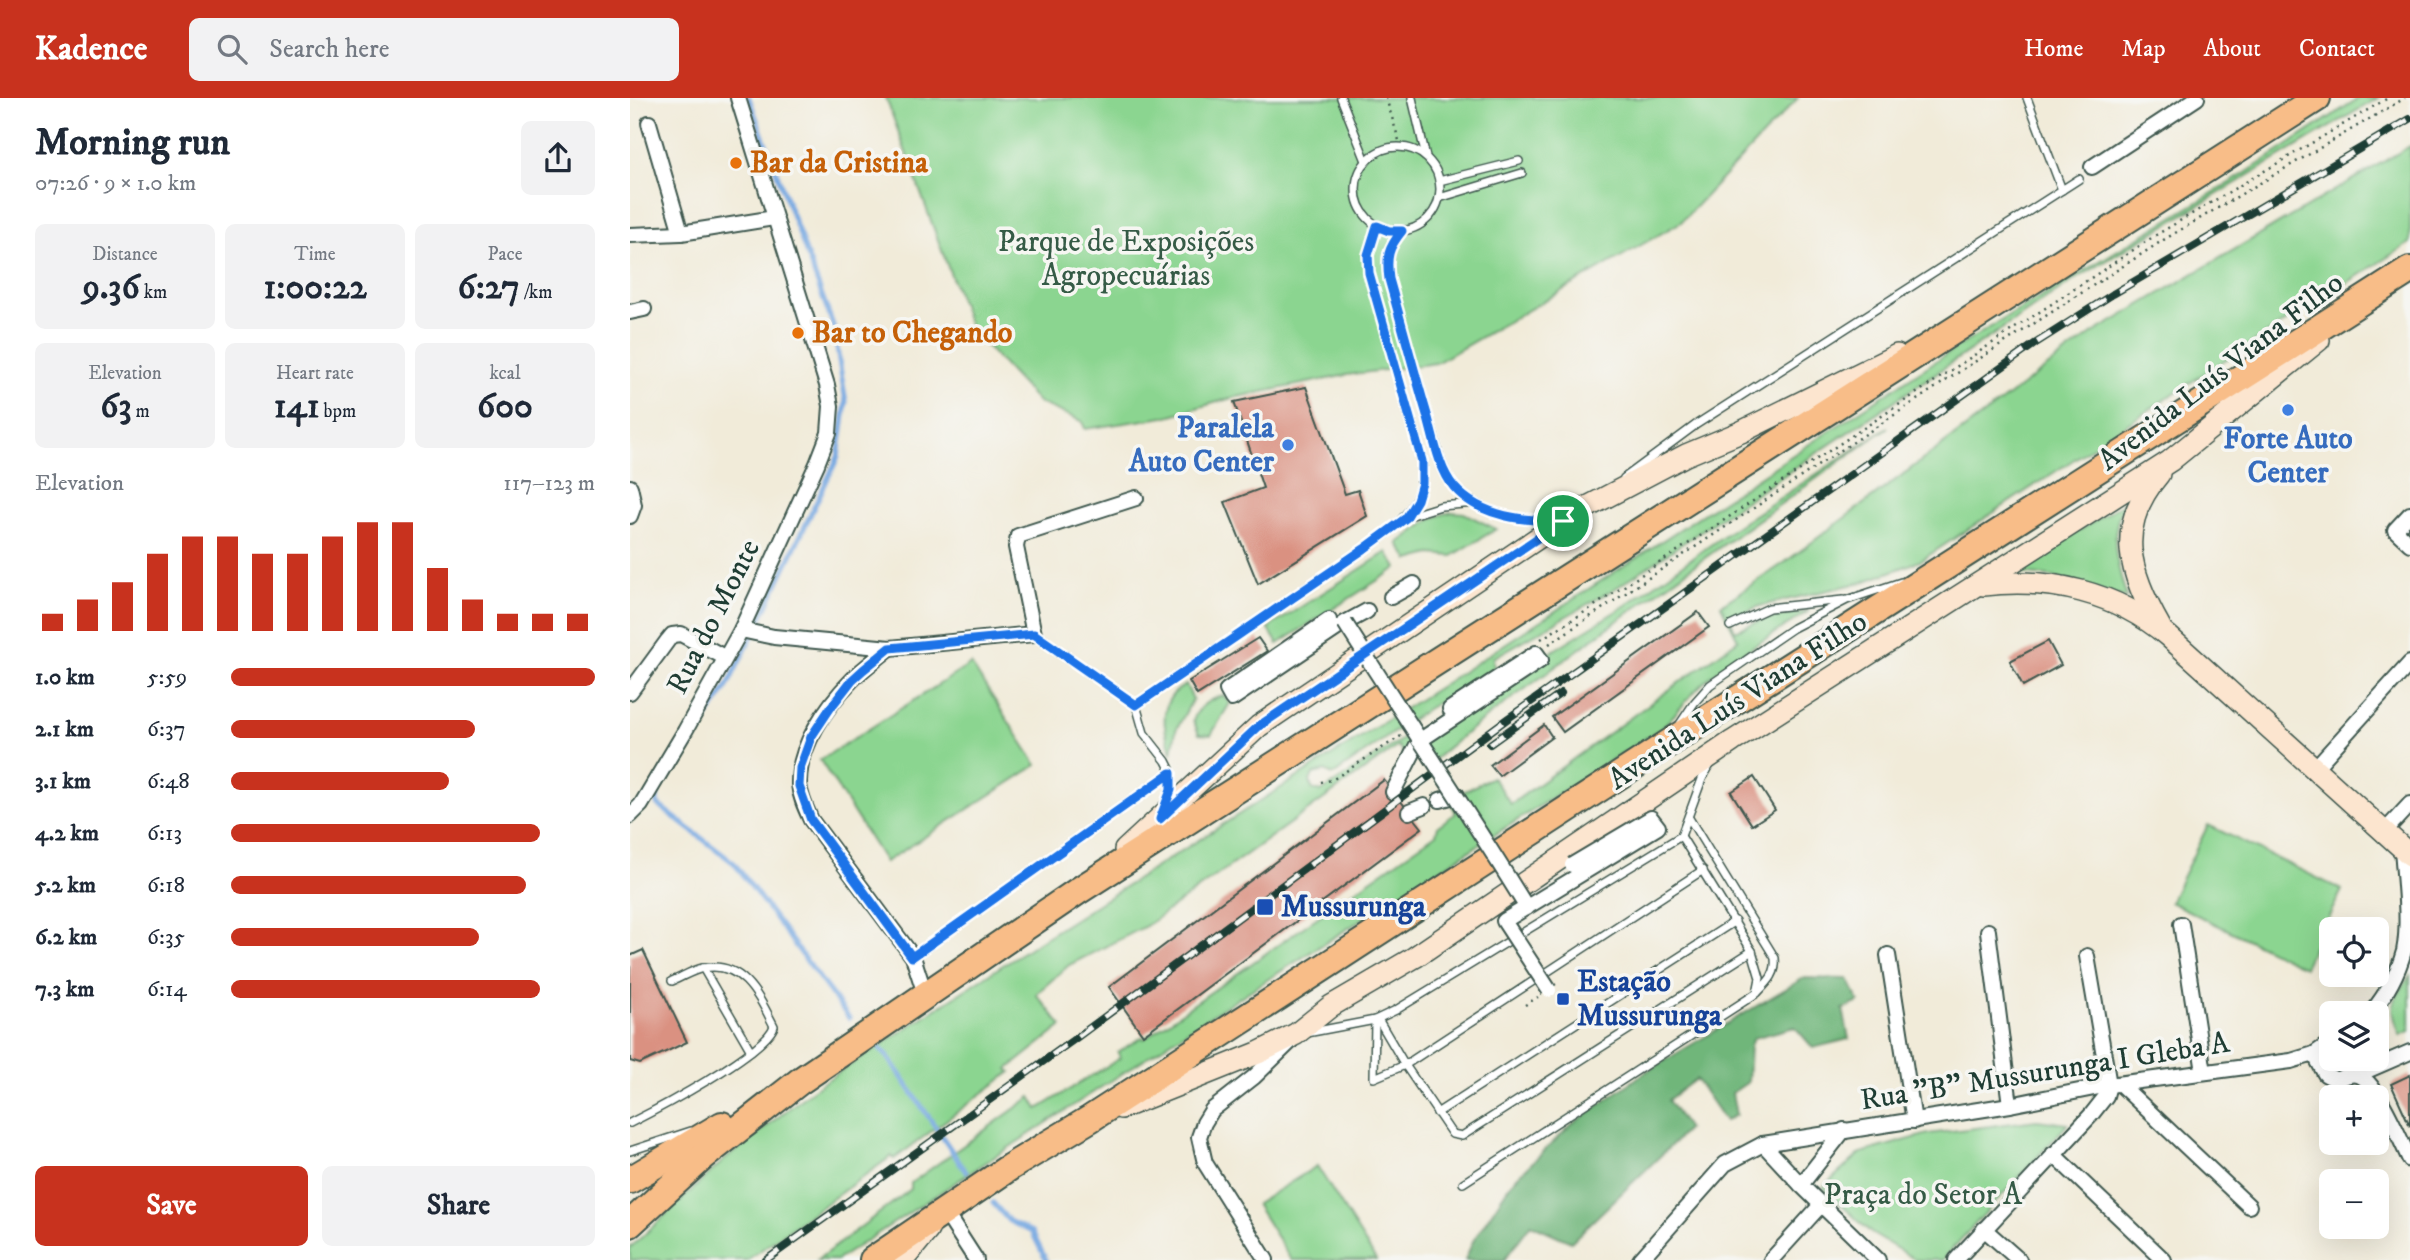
<!DOCTYPE html>
<meta charset="utf-8">
<style>
:root{--surface:#fff;--page:#f2f2f3;--text:#1f2937;--muted:#747a83;--accent:#c8321e}
body{margin:0;font-family:"IM FELL DW Pica",serif;background:var(--page);color:var(--text);height:100vh;display:flex;flex-direction:column;font-size:26px;white-space:nowrap}
*{box-sizing:border-box;margin:0}
p{font-size:23px;color:var(--muted)}
.icon{flex:none;width:38px;height:38px;fill:none;stroke:currentColor;stroke-width:2;stroke-linecap:round;stroke-linejoin:round}
.map{position:relative;flex:1;overflow:hidden}
.drawer{display:flex;flex-direction:column;background:var(--surface);width:630px}
.drawer>*{flex:none}
.buttons{position:absolute;left:1689px;top:819px;display:grid;gap:14px}
.buttons a{display:grid;place-items:center;width:70px;height:70px;border-radius:10px;background:var(--surface);box-shadow:0 7px 28px #0002;font-size:35px}
.pin{position:absolute;display:grid;place-items:center;width:60px;height:60px;color:#fff;margin:-30px;border:4px solid #fff;border-radius:50%;box-shadow:0 2px 7px #0007}
.round{display:grid;place-items:center;flex:none;width:74px;height:74px;border-radius:10px;background:var(--page)}
.head{display:flex;align-items:center;justify-content:space-between;height:119px;padding:0 35px}
h1{font-size:38px;font-weight:700;line-height:52px}
.stats{display:grid;grid-template-columns:repeat(3,1fr);gap:10px;height:119px;padding:7px 35px}
.stats div{display:grid;align-content:center;border-radius:10px;background:var(--page);text-align:center}
.stats b{font-size:35px;font-weight:700}
.stats small{font-size:19px;font-weight:400}
.stats p{font-size:19px}
.chart{height:196px;padding:14px 35px}
.chart p{display:flex;justify-content:space-between}
.chart svg{width:100%;height:126px;margin-top:7px;stroke:var(--accent);stroke-width:6}
.button{display:flex;gap:14px;margin-top:auto;padding:14px 35px}
.button a{flex:1;height:80px;border-radius:10px;background:var(--accent);color:#fff;font-size:28px;font-weight:700;line-height:80px;text-align:center}
.button a+a{background:var(--page);color:var(--text)}
ul{padding:0 35px;list-style:none;font-size:23px}
li{display:grid;grid-template-columns:112px 84px 1fr;align-items:center;height:52px}
li i{height:18px;border-radius:9px;background:var(--accent)}
header{display:flex;align-items:center;gap:42px;box-sizing:border-box;height:98px;padding:0 35px;background:var(--accent);color:#fff}
header strong{font-size:33px}
nav{display:flex;gap:38px;margin-inline-start:auto;font-size:24px}
.search{width:490px;height:63px;background:var(--page);display:flex;align-items:center;gap:18px;box-sizing:border-box;padding:0 24px;border-radius:10px;color:var(--muted);font-size:26px}
main{display:flex;flex:1;min-height:0}
.map>svg:first-child{display:block}
.green{fill:#8bd590;stroke:#558962;stroke-width:2}
.forest{fill:#70b67a;stroke:#487a57;stroke-width:2}
.lines{fill:none;stroke-linecap:round;stroke-linejoin:round}
.stream{stroke:#75a7e1;stroke-width:5}
.building{fill:#da9181}
.lane-casing{stroke:#3e574d;stroke-width:10}
.street-casing{stroke:#3e574d;stroke-width:18}
.secondary-casing{stroke:#3e574d;stroke-width:24}
.highway-casing{stroke:#3e574d;stroke-width:30}
.path{stroke:#3e574d;stroke-width:2.5;stroke-dasharray:2 5;stroke-linecap:butt}
.lane{stroke:#fff;stroke-width:7}
.street{stroke:#fff;stroke-width:14}
.secondary{stroke:#fce5cf;stroke-width:21}
.highway{stroke:#f8bd88;stroke-width:26}
.rail-casing{stroke:#1f3d34;stroke-width:8}
.rail{stroke:#f6f6f2;stroke-width:5;stroke-dasharray:16;stroke-linecap:butt}
.street-bridge-casing{stroke:#3e574d;stroke-width:18;stroke-linecap:butt}
.street-bridge{stroke:#fff;stroke-width:14}
.route-casing{stroke:#fff;stroke-width:14}
.route{stroke:#1a73e8;stroke-width:9}
.food-dot{fill:#e8710a;stroke:#f6f6f2;stroke-width:2.5}
.shop-dot{fill:#3f7fe0;stroke:#f6f6f2;stroke-width:2.5}
.transit-dot{fill:#1a4fb4;stroke:#f6f6f2;stroke-width:2.5}
.labels{text-anchor:middle;dominant-baseline:central;stroke-width:7;stroke-linejoin:round;paint-order:stroke}
.food-label{font-size:30px;font-weight:bold;fill:#c56008;stroke:#f6f6f2;text-anchor:start}
.park-label{font-size:30px;fill:#355b46;stroke:#f6f6f2}
.street-label{font-size:30px;fill:#1f3d34;stroke:#f6f6f2}
.shop-label{font-size:30px;font-weight:bold;fill:#366cbe;stroke:#f6f6f2;text-anchor:end}
.transit-label{font-size:30px;font-weight:bold;fill:#164399;stroke:#f6f6f2;text-anchor:start}
</style>
<header>
<strong>Kadence</strong>
<div class="search"><svg class="icon" aria-label="search" viewBox="0 0 24 24"><circle cx="10" cy="10" r="6"/><path d="M15 15l6 6"/></svg>Search here</div>
<nav><a>Home</a><a>Map</a><a>About</a><a>Contact</a></nav>
</header>
<main>
<section class="drawer">
<div class="head"><div><h1>Morning run</h1><p>07:26 · 9 × 1.0 km</p></div><a class="round"><svg class="icon" aria-label="share" viewBox="0 0 24 24"><path d="M12 15V3M7 8l5-5 5 5M5 13v7h14v-7"/></svg></a></div>
<div class="stats">
<div><p>Distance</p><b>9.36<small> km</small></b></div>
<div><p>Time</p><b>1:00:22</b></div>
<div><p>Pace</p><b>6:27<small> /km</small></b></div>
</div>
<div class="stats">
<div><p>Elevation</p><b>63<small> m</small></b></div>
<div><p>Heart rate</p><b>141<small> bpm</small></b></div>
<div><p>kcal</p><b>600</b></div>
</div>
<div class="chart"><p><span>Elevation</span>117–123 m</p>
<svg viewBox="0 0 160 44" preserveAspectRatio="none"><path d="M5 44V38M15 44V33M25 44V27M35 44V17M45 44V11M55 44V11M65 44V17M75 44V17M85 44V11M95 44V6M105 44V6M115 44V22M125 44V33M135 44V38M145 44V38M155 44V38"/></svg>
</div>
<ul>
<li><b>1.0 km</b>5:59<i style="width:100%"></i></li>
<li><b>2.1 km</b>6:37<i style="width:67%"></i></li>
<li><b>3.1 km</b>6:48<i style="width:60%"></i></li>
<li><b>4.2 km</b>6:13<i style="width:85%"></i></li>
<li><b>5.2 km</b>6:18<i style="width:81%"></i></li>
<li><b>6.2 km</b>6:35<i style="width:68%"></i></li>
<li><b>7.3 km</b>6:14<i style="width:85%"></i></li>
</ul>
<div class="button"><a>Save</a><a>Share</a></div>
</section>
<div class="map">
<svg width="1780" height="1162" viewBox="0 0 1780 1162">
<rect width="100%" height="100%" fill="#f6f6f2"/>
<filter id="ink" filterUnits="userSpaceOnUse"><feTurbulence type="fractalNoise" baseFrequency=".0143" numOctaves="2"/><feDisplacementMap in="SourceGraphic" scale="14" xChannelSelector="R" yChannelSelector="G"/><feConvolveMatrix kernelMatrix="1 2 1 2 8 2 1 2 1" color-interpolation-filters="sRGB"/></filter>
<filter id="wash" filterUnits="userSpaceOnUse"><feTurbulence type="fractalNoise" baseFrequency=".00686" numOctaves="4" result="noise"/><feDisplacementMap in="SourceGraphic" scale="28" xChannelSelector="R" yChannelSelector="G"/><feGaussianBlur stdDeviation="1.57" result="paint"/><feColorMatrix in="noise" values="0 0 0 0 0 0 0 0 0 0 0 0 0 0 0 0 0 1.4 0 .05"/><feComposite in="paint" operator="in"/></filter>
<g filter="url(#wash)">
<rect width="100%" height="100%" fill="#f1ebd9"/>
<g class="green">
<polygon points="256,0 1168,0 1051,124 806,265 717,277 602,300 534,319 455,331 452,323 409,305 341,232"/>
<path d="M1729 0H1748L1446 181 986 490 863 560 864 571 797 611 703 677 695 673 683 676 680 683 682 691 691 694 783 634 916 557 996 507 1100 433 1258 329C1147 410 1034 487 925 569 882 601 838 631 798 667L784 651 775 658 768 648 516 828 439 867 406 896 432 928 378 971 381 974 264 1061 262 1058 117 1162H0V1150L93 1063 185 990 402 848 814 586 1321 253 1614 76Z"/>
<path d="M1780 48V145L1578 273 1290 463 1233 484 1130 508 1100 520 1105 533 1133 521 1179 513C1145 536 1096 562 1067 591 1054 605 1045 618 1030 631L554 935 207 1162H187L281 1091V1085L401 999 408 1011 490 960 488 954 512 939 514 941 806 736 808 728 826 715 819 701 862 679 881 706 1108 542 1091 507 1154 465 1463 235Z"/>
<path d="M1495 404C1477 437 1487 467 1497 500L1423 479 1383 474Z"/>
<path d="M823 414 834 415 866 431 822 458 801 456 779 462 768 445C787 433 800 417 823 414Z"/>
<polygon points="757,454 767,470 648,546 638,530"/>
<polygon points="341,566 407,667 255,764 190,662"/>
<path d="M556 587 563 601 546 632 542 654C532 630 528 600 556 587Z"/>
<path d="M593 597 600 605 581 637 569 636 563 622C570 607 577 603 593 597Z"/>
<polygon points="1578,727 1712,792 1674,869 1540,804"/>
<path d="M1780 878V933L1770 937C1758 906 1762 905 1780 878Z"/>
<polygon points="1407,1022 1438,1026 1312,1162 1286,1162 1241,1135 1193,1089 1231,1055 1298,1036"/>
<polygon points="687,1068 746,1162 661,1162 626,1106"/>
</g>
<polygon class="forest" points="1174,880 1218,881 1229,904 1213,911 1219,941 1183,950 1165,929 1123,940 1120,948 1118,984 1102,995 1106,1017 1095,1023 1066,981 1038,1002 1058,1031 941,1144 901,1126 874,1162 835,1162 843,1143 881,1085 942,1026 1017,973"/>
<g class="lines">
<g class="stream">
<polyline points="119,0 203,227 216,304 208,359 131,520 96,591 27,692 27,706 104,765 219,920"/>
<polyline points="249,950 258,959 336,1074"/>
<polyline points="363,1105 379,1123 402,1134 416,1162"/>
</g>
</g>
<g id="blocks">
<g class="building">
<polygon points="676,289 715,396 728,392 737,418 628,486 595,404 633,390 604,304"/>
<polygon points="1068,514 1079,529 933,634 922,619"/>
<polygon points="628,540 637,553 567,597 559,583"/>
<polygon points="1418,543 1431,567 1393,588 1380,563"/>
<polygon points="914,627 922,639 869,678 860,667"/>
<polygon points="1124,679 1145,712 1122,727 1101,694"/>
<polygon points="754,682 792,730 513,937 479,889"/>
<polygon points="13,852 57,944 10,966 0,963 0,858"/>
<polygon points="1780,977 1780,1028 1761,986"/>
</g>
</g>
</g>
<g filter="url(#ink)">
<use href="#blocks" fill-opacity="0" stroke="#3e574d" stroke-width="2"/>
<g class="lines">
<g class="lane-casing">
<g id="lane">
<polyline points="711,0 736,63"/>
<polyline points="782,0 796,59"/>
<polyline points="1397,0 1432,92"/>
<circle cx="768" cy="91" r="42"/>
<polyline points="809,83 889,63"/>
<polyline points="809,100 892,75"/>
<path d="M772 133C759 150 756 159 759 181L810 360C814 370 818 382 825 390 849 416 888 422 922 423"/>
<polyline points="994,380 1067,326 1449,81"/>
<polyline points="776,419 811,408 845,405"/>
<polyline points="1100,528 1139,510 1213,502"/>
<polyline points="404,536 506,607 514,635 536,663 540,671 542,681 538,702"/>
<path d="M506 607 756 436C780 416 795 396 792 363L739 175 738 157 747 128"/>
<polyline points="1050,626 1064,605 1080,587 1163,530 1217,502 1271,484"/>
<path d="M1059 720 1145 860C1147 876 1138 884 1127 895"/>
<polyline points="283,859 541,675"/>
<polyline points="73,870 121,953"/>
<polyline points="748,921 775,967 822,1036 832,1038 1122,853"/>
<polyline points="745,922 744,980 775,967 1073,772"/>
<polyline points="677,935 745,922 766,912 1051,738 1072,681 1080,667"/>
<polyline points="807,1015 1105,823"/>
<path d="M0 1025C28 1011 136 954 144 928 129 899 113 862 73 870 63 872 52 879 42 883"/>
<polyline points="0,1053 61,1033"/>
<polyline points="833,1085 1127,895 1130,880 1122,853 1051,738"/>
</g>
</g>
<g class="street-casing">
<g id="street">
<polyline points="19,25 51,135"/>
<polyline points="1462,69 1567,0"/>
<polyline points="0,137 51,135 144,120"/>
<polyline points="0,214 14,211"/>
<polyline points="0,389 4,407 0,418"/>
<polyline points="1780,416 1765,432 1780,446"/>
<polyline points="761,499 784,486"/>
<polyline points="699,522 597,592 602,601 715,525 737,513"/>
<polyline points="111,532 144,539 260,550 404,536 386,449 388,438 506,400"/>
<path d="M260 550C247 561 233 570 222 582 197 607 168 649 169 686 170 699 176 711 181 722L283 859 295 896"/>
<polyline points="0,594 38,542 42,537 51,536 94,559"/>
<polyline points="1685,670 1780,565"/>
<polyline points="763,694 789,643"/>
<polyline points="810,702 827,697"/>
<polyline points="779,714 794,708"/>
<polyline points="0,718 11,707 55,633 111,532 187,366 199,335 201,308 197,287 108,0"/>
<polyline points="1755,733 1780,706"/>
<polyline points="1551,826 1574,974"/>
<polyline points="1358,833 1380,1007"/>
<polyline points="1258,857 1284,1023"/>
<path d="M1741 915C1755 898 1768 875 1774 853 1780 824 1774 781 1772 750"/>
<path d="M1684 956 1695 976 1706 982C1713 979 1720 975 1728 977 1746 982 1771 1044 1780 1062"/>
<polyline points="1727,977 1780,954"/>
<polyline points="1490,986 1619,1108"/>
<polyline points="1214,1032 1171,1087 1248,1162"/>
<polyline points="1133,1046 1171,1087"/>
<polyline points="1423,1056 1534,1162"/>
<polyline points="315,1114 346,1162"/>
<polyline points="1354,1131 1389,1162"/>
<polyline points="636,1162 575,1065 569,1039 574,1025 582,1012 624,979 660,944"/>
<polyline points="1010,1162 1095,1066 1133,1046 1380,1007 1479,987 1661,963 1684,956 1701,944"/>
<polyline points="1141,1162 1190,1108"/>
<polyline points="1326,1162 1461,1017 1476,998 1479,987 1457,858"/>
</g>
</g>
<g class="secondary-casing">
<g id="secondary">
<path d="M1529 376C1484 429 1499 474 1530 529"/>
<path d="M1353 487C1420 479 1486 494 1538 538L1780 757"/>
<polyline points="495,752 629,628 942,417 1056,357 1111,334 1267,257"/>
<polyline points="491,1010 628,955 666,936 701,908 785,859 1103,643 1540,363 1689,242"/>
<polyline points="273,1162 298,1132"/>
</g>
</g>
<g class="highway-casing">
<g id="highway">
<polyline points="0,1082 92,1027"/>
<polyline points="0,1126 74,1058 170,983 448,793 1687,0"/>
<polyline points="243,1162 380,1069 460,1021 1036,647 1780,172"/>
</g>
</g>
<g class="path">
<polyline points="756,0 771,49"/>
<polyline points="911,541 958,512 1526,137 1758,0"/>
<polyline points="919,546 1329,274 1535,141 1775,0"/>
<polyline points="691,684 702,682 771,638"/>
<polyline points="895,907 908,899"/>
</g>
<use href="#lane" class="lane"/>
<use href="#street" class="street"/>
<use href="#secondary" class="secondary"/>
<use href="#highway" class="highway"/>
<g class="rail-casing">
<g id="rail">
<polyline points="860,646 931,595"/>
<polyline points="136,1162 446,940 877,621 1406,245 1483,196 1780,21"/>
</g>
</g>
<use href="#rail" class="rail"/>
<g class="street-bridge-casing">
<g id="street-bridge">
<path d="M715 525C775 620 838 714 897 810"/>
<polyline points="789,643 911,562 906,555 820,611 823,615 879,578"/>
<polyline points="919,892 874,823 1028,729 1021,720 942,767"/>
</g>
</g>
<use href="#street-bridge" class="street-bridge"/>
</g>
</g>
<g class="lines" filter="url(#ink)">
<g class="route-casing">
<path id="route" d="M747 128 759 133H772C758 150 756 159 759 181 772 227 784 273 798 320 804 342 809 371 824 389 851 420 896 423 933 423L629 628 530 721 541 692V675L282 859 181 722 169 688 170 670 181 639 201 609 222 582 233 572 260 550 404 536 506 607 734 451 776 420 787 402 792 385V363L739 175 738 157Z"/>
</g>
<use href="#route" class="route"/>
</g>
<g class="food-dot">
<circle cx="106" cy="65" r="7"/>
<circle cx="168" cy="235" r="7"/>
</g>
<g class="shop-dot">
<circle cx="1658" cy="312" r="7"/>
<circle cx="658" cy="347" r="7"/>
</g>
<g class="transit-dot">
<rect x="626" y="800" width="18" height="18" rx="3.5"/>
<rect x="926" y="894" width="14" height="14" rx="3.5"/>
</g>
<g class="labels">
<g class="food-label">
<text x="120" y="65">Bar da Cristina</text>
<text x="182" y="235">Bar to Chegando</text>
</g>
<g class="park-label">
<text x="496" y="144">Parque de Exposições<tspan x="496" dy="34">Agropecuárias</tspan></text>
<text x="1293" y="1097">Praça do Setor A</text>
</g>
<g class="street-label">
<text transform="translate(1591 274) rotate(-38)">Avenida Luís Viana Filho</text>
<text transform="translate(84 519) rotate(-63)">Rua do Monte</text>
<text transform="translate(1108 603) rotate(-33)">Avenida Luís Viana Filho</text>
<text transform="translate(1415 974) rotate(-9)">Rua "B" Mussurunga I Gleba A</text>
</g>
<g class="shop-label">
<text x="644" y="330">Paralela<tspan x="644" dy="34">Auto Center</tspan></text>
<text x="1658" y="341" text-anchor="middle">Forte Auto<tspan x="1658" dy="34">Center</tspan></text>
</g>
<g class="transit-label">
<text x="651" y="809">Mussurunga</text>
<text x="947" y="884">Estação<tspan x="947" dy="34">Mussurunga</tspan></text>
</g>
</g>
</svg>
<div class="buttons">
<a><svg class="icon" aria-label="locate" viewBox="0 0 24 24"><circle cx="12" cy="12" r="6"/><path d="M12 2v4M12 18v4M2 12h4M18 12h4"/></svg></a>
<a><svg class="icon" aria-label="layers" viewBox="0 0 24 24"><path d="M12 4l9 5-9 5-9-5zM3 14l9 5 9-5"/></svg></a>
<a>+</a>
<a>−</a>
</div>
<div class="pin" style="left:933px;top:423px;background:#1e9e55"><svg class="icon" aria-label="arrive" viewBox="0 0 24 24"><path d="M6 21V4h12l-3 4 3 4H6"/></svg></div>
</div>
</main>
